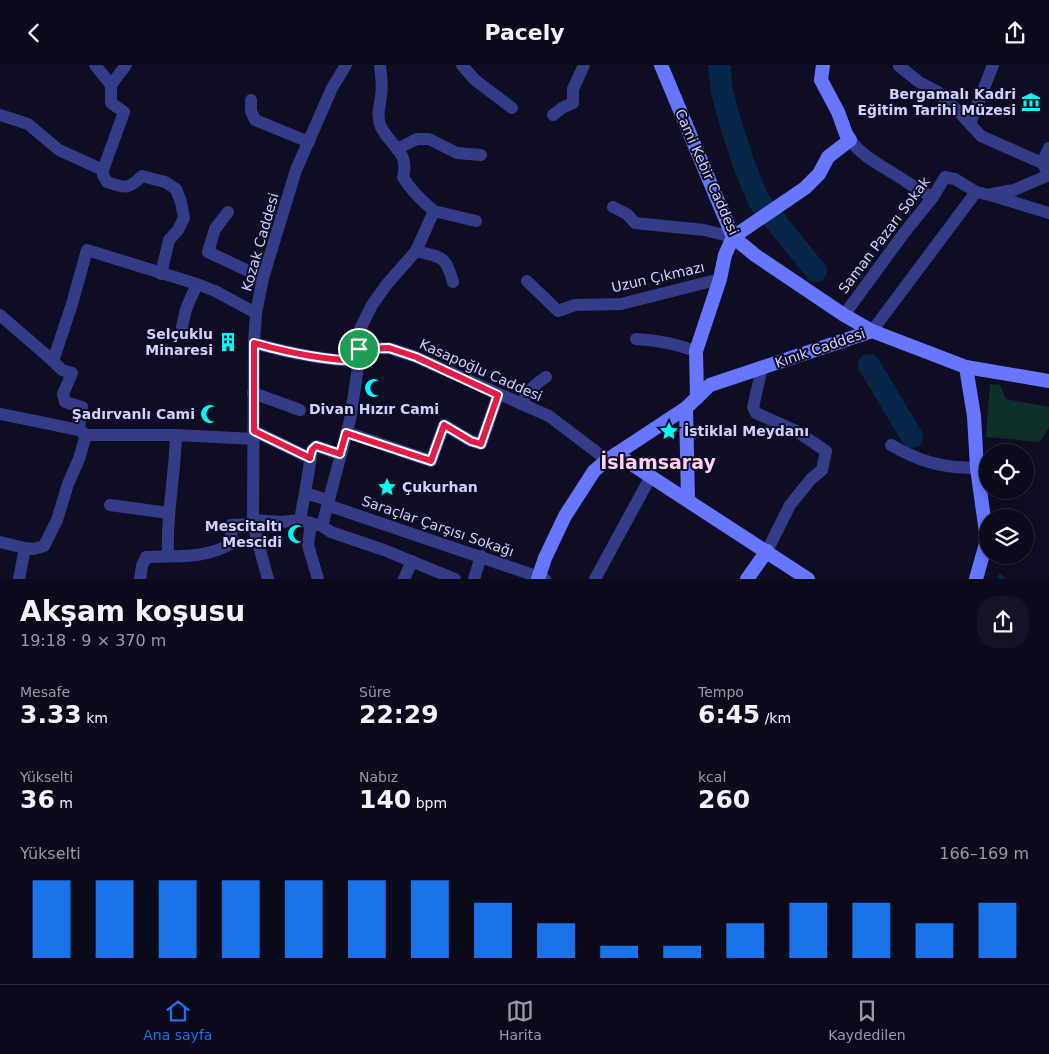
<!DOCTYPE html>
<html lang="tr">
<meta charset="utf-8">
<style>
:root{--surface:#0a0a1b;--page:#131324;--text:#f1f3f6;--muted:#999aa3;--line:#2a2b3a;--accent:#1a73e8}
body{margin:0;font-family:"DejaVu Sans",sans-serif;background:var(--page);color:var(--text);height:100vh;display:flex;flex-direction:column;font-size:19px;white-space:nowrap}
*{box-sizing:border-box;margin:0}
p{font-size:16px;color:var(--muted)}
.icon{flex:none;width:28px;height:28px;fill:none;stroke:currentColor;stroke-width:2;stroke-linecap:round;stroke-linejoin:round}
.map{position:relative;height:514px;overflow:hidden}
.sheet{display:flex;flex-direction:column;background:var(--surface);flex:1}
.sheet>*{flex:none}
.buttons{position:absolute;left:979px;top:379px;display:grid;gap:10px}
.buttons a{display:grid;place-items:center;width:55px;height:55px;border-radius:50%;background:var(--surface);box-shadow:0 2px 12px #0003,0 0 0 1px var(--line);font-size:25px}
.pin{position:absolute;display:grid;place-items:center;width:42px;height:42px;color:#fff;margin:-21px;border:2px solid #fff;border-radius:50%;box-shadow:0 1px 5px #0007}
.round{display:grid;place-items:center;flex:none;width:52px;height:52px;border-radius:20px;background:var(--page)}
.summary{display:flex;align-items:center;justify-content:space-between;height:85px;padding:0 20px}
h1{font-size:28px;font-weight:600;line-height:38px}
.stats{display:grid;grid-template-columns:repeat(3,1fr);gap:8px;height:85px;padding:5px 20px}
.stats div{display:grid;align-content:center}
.stats b{font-size:25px;font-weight:600}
.stats small{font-size:14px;font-weight:400}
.stats p{font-size:14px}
.chart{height:140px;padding:10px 20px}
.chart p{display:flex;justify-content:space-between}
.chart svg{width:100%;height:90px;margin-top:5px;stroke:var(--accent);stroke-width:6}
header{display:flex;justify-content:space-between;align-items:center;height:65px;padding:0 20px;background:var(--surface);font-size:22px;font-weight:600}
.menu{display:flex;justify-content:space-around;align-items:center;height:70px;border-top:1px solid var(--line);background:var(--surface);font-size:14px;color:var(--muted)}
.menu a{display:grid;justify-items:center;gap:2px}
.menu .active{color:var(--accent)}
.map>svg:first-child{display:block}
.green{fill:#0f2f2a}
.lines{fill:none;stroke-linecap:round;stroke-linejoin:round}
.stream{stroke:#082748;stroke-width:4}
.river{stroke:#082748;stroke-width:22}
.minor{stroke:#343c87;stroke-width:12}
.secondary{stroke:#6776ff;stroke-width:14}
.route-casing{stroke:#fff;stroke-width:10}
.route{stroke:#e11d48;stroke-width:6}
.labels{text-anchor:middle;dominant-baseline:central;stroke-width:4;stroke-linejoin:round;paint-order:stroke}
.poi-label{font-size:14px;font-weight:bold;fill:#d0d1ff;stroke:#0e0d24;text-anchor:end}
.street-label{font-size:14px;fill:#d0d1ff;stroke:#0e0d24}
.district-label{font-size:19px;font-weight:bold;fill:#ffd2f4;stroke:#0e0d24}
</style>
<header><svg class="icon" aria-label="back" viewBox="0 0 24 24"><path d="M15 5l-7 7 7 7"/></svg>Pacely<svg class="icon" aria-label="share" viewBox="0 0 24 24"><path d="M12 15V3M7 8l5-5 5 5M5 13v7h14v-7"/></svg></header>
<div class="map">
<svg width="1049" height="514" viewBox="0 0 1049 514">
<rect width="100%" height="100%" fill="#0e0d24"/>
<polygon class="green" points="990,319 1000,320 1006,334 1049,342 1049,362 1040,377 986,372"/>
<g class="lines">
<polyline class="stream" points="1000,511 1003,514"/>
<g class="river">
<polyline points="719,0 722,27 732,63 745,103 759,136 816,206"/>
<polyline points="869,300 912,372"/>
</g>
<g class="minor">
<path d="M95 0 111 20V38L124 47 103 105V110L107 117C125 123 128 125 142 111L165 117 176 124 181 137 184 153 178 165 169 175 161 209"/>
<polyline points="462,0 475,15 512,43"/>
<polyline points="899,1 919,17 938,27 959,47 981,71 1042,98"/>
<polyline points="111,20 126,0"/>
<polyline points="251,35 251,46 255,55 309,77"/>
<polyline points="0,50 28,59 59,85 103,105"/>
<polyline points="553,50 562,43 573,38 573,24 584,0"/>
<polyline points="970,59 993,0"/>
<path d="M850 75C863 92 879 99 896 110 909 118 919 126 933 132"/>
<polyline points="397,84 417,74 429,74 457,88 481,90"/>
<polyline points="1046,104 1042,98 1049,83"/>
<polyline points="992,129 1014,125 1049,110"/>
<polyline points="613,142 627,149 635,158 704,165 733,172"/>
<polyline points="434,146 476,156"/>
<polyline points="228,147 215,164 208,187 263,213"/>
<path d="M416 186C442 193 445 189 453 217"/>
<polyline points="527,216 558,246 575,240 621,239 720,214"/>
<polyline points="0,250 53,296"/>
<polyline points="844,250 904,168 933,132 945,112 955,114 976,127 990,130 1049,148"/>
<polyline points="182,262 186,244 197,219"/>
<polyline points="872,266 976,127"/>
<path d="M636 274C657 275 676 279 696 286"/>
<path d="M254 278C289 288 323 295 359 296V284L389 283 416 292 549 351 607 395"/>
<path d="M359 284 360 264 372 240 387 219 416 186 434 146C422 136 411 126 403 112 410 87 391 82 381 62 376 51 380 41 381 31 383 22 381 10 380 0"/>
<polyline points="762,303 753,342 756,348 796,366 826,386 822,405 811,414 790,440 767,486"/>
<polyline points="253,328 300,345"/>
<path d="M521 339C527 327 534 320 546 312"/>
<polyline points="0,349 79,365 86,370 176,370 254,374"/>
<polyline points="79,365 82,342 65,337 63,329 72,308 62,305 53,296 72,239 87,185 197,219 215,226 256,248"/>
<polyline points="254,366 310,393"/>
<polyline points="346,367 431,396 444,360 471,376 481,379 498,330"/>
<path d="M891 380C920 397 943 403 977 403"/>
<polyline points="328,435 305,428 312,385 316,381 339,389"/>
<polyline points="110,440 168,448"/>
<polyline points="327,440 545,514"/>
<polyline points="253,455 281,457 300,455 322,461 331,467 384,485 455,514"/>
<polyline points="300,455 305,428"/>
<polyline points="311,458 308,480 318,514"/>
<polyline points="322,461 350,355 359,296"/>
<polyline points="0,477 25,483"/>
<path d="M168 491C166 449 175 412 176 370"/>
<polyline points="19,514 25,483 34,484 44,481 57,455 68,419 79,394 86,370"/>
<path d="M140 514 142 501 146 492C174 491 207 494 232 478L231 460 253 459"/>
<polyline points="268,514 253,459 254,278 256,248 263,213 296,105 332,23 346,0"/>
<polyline points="404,514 412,496"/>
<polyline points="474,514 481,491"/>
<polyline points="595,514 651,411"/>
</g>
<g class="secondary">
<polyline points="661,0 733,172 755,190 844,250 872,266 966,302 1049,316"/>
<polyline points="966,302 974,351 977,403 987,475 976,514"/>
<polyline points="697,333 696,286 720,214 725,190 733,172 805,123 819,109 828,92 850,75 846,69 838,47 821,15 823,0"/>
<polyline points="686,343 688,435"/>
<polyline points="616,389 808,514"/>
<polyline points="538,514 545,493 565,451 594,406 607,395 686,343 710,320 872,266"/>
<polyline points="747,514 767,486"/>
</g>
</g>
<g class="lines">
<g class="route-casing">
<path id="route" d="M254 278C289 288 323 295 359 296V284L389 283 416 292 498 330 481 379 471 376 444 360 431 396 346 368 340 389 316 381 312 385 310 393 254 366Z"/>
</g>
<use href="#route" class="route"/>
</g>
<defs>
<g id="museum-bare" transform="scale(1.5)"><path d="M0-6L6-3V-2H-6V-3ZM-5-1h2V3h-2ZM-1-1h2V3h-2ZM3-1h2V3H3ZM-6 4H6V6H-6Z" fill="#00fbf4" stroke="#0e0d24" stroke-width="2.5" paint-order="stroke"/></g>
<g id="building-bare" transform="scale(1.5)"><path d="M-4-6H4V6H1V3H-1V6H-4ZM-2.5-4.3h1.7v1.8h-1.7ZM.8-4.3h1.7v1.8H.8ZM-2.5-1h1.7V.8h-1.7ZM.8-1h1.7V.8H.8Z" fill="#00fbf4" stroke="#0e0d24" stroke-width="2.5" paint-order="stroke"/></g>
<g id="mosque-bare" transform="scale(1.5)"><path d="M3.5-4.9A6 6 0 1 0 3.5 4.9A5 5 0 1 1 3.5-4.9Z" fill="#00fbf4" stroke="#0e0d24" stroke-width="2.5" paint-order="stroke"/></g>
<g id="sight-bare" transform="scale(1.5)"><path d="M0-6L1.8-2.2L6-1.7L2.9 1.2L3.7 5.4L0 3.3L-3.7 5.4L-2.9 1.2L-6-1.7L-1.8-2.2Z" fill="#00fbf4" stroke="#0e0d24" stroke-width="2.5" paint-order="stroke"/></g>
</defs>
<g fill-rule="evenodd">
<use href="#museum-bare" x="1031" y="37"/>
<use href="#building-bare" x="228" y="277"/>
<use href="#mosque-bare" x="374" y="323"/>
<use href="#mosque-bare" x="210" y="349"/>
<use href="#sight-bare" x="669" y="366"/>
<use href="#sight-bare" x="387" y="422"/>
<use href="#mosque-bare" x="297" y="469"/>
</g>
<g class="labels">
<g class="poi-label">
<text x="1016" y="29">Bergamalı Kadri<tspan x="1016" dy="16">Eğitim Tarihi Müzesi</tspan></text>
<text x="213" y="269">Selçuklu<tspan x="213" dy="16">Minaresi</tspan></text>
<text x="374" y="344" text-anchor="middle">Divan Hızır Cami</text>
<text x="195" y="349">Şadırvanlı Cami</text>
<text x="684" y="366" text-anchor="start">İstiklal Meydanı</text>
<text x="402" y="422" text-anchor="start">Çukurhan</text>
<text x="282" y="461">Mescitaltı<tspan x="282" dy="16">Mescidi</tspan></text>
</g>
<g class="street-label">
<text transform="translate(707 107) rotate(66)">Cami Kebir Caddesi</text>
<text transform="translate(884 170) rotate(-53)">Saman Pazarı Sokak</text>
<text transform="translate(260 177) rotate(-74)">Kozak Caddesi</text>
<text transform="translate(658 212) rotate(-13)">Uzun Çıkmazı</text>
<text transform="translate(820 283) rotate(-19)">Kınık Caddesi</text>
<text transform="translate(481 305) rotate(24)">Kasapoğlu Caddesi</text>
<text transform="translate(438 461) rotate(19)">Saraçlar Çarşısı Sokağı</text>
</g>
<g class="district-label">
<text x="658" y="397">İslamsaray</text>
</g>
</g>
</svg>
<div class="buttons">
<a><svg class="icon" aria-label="locate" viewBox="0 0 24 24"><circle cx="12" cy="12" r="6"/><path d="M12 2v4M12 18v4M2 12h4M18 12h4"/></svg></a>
<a><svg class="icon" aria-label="layers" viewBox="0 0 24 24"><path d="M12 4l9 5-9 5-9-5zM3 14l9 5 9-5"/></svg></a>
</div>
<div class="pin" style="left:359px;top:284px;background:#1e9e55"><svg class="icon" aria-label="arrive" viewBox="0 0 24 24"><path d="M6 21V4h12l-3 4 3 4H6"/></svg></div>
</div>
<section class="sheet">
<div class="summary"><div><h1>Akşam koşusu</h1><p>19:18 · 9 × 370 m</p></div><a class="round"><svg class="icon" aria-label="share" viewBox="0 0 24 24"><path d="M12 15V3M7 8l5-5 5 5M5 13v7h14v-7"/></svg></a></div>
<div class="stats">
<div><p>Mesafe</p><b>3.33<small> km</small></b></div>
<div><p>Süre</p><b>22:29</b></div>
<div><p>Tempo</p><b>6:45<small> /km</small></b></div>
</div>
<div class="stats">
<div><p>Yükselti</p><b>36<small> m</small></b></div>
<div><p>Nabız</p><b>140<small> bpm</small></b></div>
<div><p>kcal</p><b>260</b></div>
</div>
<div class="chart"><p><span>Yükselti</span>166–169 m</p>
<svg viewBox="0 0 160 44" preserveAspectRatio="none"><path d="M5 44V6M15 44V6M25 44V6M35 44V6M45 44V6M55 44V6M65 44V6M75 44V17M85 44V27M95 44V38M105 44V38M115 44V27M125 44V17M135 44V17M145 44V27M155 44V17"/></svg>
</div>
</section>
<nav class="menu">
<a class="active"><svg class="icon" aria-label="home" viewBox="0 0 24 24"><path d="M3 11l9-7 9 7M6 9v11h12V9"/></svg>Ana sayfa</a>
<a><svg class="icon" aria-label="map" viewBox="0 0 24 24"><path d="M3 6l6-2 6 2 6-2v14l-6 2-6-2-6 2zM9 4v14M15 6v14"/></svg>Harita</a>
<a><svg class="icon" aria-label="saved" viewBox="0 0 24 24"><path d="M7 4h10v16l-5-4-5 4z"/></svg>Kaydedilen</a>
</nav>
